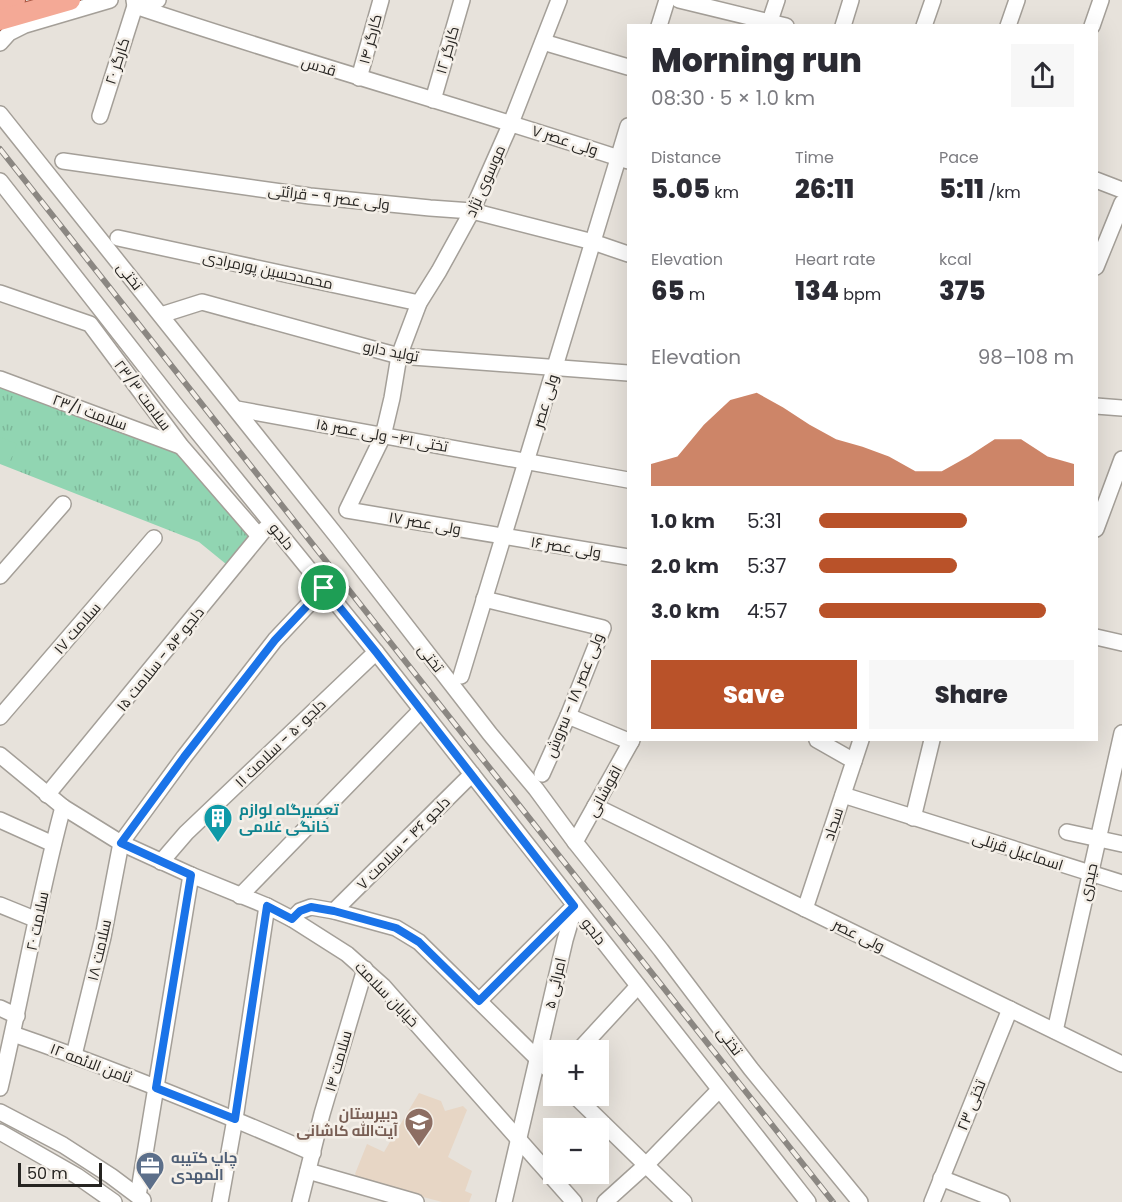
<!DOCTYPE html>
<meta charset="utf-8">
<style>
:root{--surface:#fff;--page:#f7f7f7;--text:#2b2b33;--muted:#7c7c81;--accent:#b95229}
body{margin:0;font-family:Poppins,Cairo,sans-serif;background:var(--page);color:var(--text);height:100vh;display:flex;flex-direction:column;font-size:22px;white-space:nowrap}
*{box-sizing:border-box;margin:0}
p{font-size:20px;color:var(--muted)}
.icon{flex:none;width:33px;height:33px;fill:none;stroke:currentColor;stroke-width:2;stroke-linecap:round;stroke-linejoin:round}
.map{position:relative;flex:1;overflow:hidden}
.details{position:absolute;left:627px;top:24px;width:471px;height:717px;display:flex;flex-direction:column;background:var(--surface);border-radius:0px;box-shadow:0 6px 24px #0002}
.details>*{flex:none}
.controls{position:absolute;left:543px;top:1040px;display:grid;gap:12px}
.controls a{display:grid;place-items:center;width:66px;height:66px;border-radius:0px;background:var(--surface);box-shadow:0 6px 24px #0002;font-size:30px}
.scale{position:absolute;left:18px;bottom:15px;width:84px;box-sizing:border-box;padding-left:6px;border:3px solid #262421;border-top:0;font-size:16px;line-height:21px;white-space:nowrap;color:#262421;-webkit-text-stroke:4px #f4efe8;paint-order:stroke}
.pin{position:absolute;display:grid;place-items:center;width:51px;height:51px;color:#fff;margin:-26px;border:3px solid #fff;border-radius:50%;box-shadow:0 2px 6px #0007}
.round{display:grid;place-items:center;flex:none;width:63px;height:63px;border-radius:0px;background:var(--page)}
.headline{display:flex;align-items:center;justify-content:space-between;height:102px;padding:0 24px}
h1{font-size:33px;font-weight:800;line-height:45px}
.figures{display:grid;grid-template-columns:repeat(3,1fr);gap:9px;height:102px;padding:6px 24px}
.figures div{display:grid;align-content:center}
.figures b{font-size:26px;font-weight:800}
.figures small{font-size:16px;font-weight:400}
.figures p{font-size:16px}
.chart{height:168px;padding:12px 24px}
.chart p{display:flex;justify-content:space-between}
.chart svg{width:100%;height:108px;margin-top:6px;fill:var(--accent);opacity:.7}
.cta{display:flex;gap:12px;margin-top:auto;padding:12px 24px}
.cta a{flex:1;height:69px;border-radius:0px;background:var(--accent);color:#fff;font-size:24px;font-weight:800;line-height:69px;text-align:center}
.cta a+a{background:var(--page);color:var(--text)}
ul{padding:0 24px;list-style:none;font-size:20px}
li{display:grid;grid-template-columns:96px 72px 1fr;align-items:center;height:45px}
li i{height:15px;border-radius:8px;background:var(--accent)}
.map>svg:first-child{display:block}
.education{fill:#e7d6c5}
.park{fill:url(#park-tufts)}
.pitch{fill:#91d5b2}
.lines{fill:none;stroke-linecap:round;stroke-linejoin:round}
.minor-casing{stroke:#a49f98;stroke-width:18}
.major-casing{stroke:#a75540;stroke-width:22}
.minor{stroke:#fff;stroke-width:15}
.major{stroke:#f4a996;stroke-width:20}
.rail-casing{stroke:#8b8782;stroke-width:6}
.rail{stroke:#f4efe8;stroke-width:4;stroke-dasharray:11;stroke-linecap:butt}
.route-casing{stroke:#fff;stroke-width:12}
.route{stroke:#1a73e8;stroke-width:8}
.labels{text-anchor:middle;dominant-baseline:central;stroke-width:5;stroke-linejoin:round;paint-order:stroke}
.street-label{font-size:15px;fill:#262421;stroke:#f4efe8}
.culture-label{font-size:15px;font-weight:bold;fill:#0d838f;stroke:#f4efe8;text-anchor:start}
.education-label{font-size:15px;font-weight:bold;fill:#785e54;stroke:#f4efe8;text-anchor:end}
.service-label{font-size:15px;font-weight:bold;fill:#4e5e75;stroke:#f4efe8;text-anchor:start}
</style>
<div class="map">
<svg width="1122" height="1202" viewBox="0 0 1122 1202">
<defs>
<pattern id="park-tufts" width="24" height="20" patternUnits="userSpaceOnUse" patternTransform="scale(1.5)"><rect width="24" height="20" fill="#91d5b2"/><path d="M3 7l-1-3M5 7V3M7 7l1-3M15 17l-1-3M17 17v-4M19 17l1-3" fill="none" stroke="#7db799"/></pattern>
</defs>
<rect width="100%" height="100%" fill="#e7e2db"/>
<polygon class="education" points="419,1093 441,1101 445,1111 463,1106 467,1110 448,1157 472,1171 465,1191 472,1194 469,1202 442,1202 359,1180 355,1174 367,1144 384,1152"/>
<polygon class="park" points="0,385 186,455 252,536 226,564 199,542 0,464"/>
<polygon class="pitch" points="0,437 17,444 8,466 0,462"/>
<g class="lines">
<g class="minor-casing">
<g id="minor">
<path d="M134 0 135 6C298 61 464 107 628 161"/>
<polyline points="559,0 511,123 472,211 439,271 419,303 399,356 392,398 383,436 347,510 628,557"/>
<polyline points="679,0 786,26"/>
<polyline points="770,21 777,0"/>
<polyline points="659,26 667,0"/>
<polyline points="843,26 851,0"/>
<polyline points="924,26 933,0"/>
<polyline points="1008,26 1017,0"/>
<polyline points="1092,26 1101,0"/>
<polyline points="543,42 628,67"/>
<polyline points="0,43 9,33 25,25 110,0"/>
<polyline points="359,78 381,0"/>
<polyline points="433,100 462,0"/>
<polyline points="0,114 339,539 490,734 536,789 575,842 661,950 751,1069 860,1202"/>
<polyline points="100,116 135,6 158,0"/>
<polyline points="63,161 310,196 430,208 472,211 593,242 628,254"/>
<polyline points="1096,180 1122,190"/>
<polyline points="0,181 174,403 376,652 808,1202"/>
<polyline points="118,238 419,303"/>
<polyline points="1096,267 1122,203"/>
<polyline points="0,293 90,324 181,446 259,536"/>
<polyline points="161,315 202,302 399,356 628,373"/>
<polyline points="0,379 180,446"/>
<polyline points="1096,406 1122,408"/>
<polyline points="237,409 628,480"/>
<polyline points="1096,529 1122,459"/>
<polyline points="0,576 63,504"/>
<polyline points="484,599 603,628 568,716 542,774"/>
<polyline points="1096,637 1122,643"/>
<polyline points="461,676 628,126"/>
<polyline points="568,716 631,742"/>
<polyline points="0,717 154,538"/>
<polyline points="817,740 854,761"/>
<polyline points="0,755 63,807 121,843 191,875 267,906 292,919 347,954 383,986 574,1202"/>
<polyline points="47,795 265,529"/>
<polyline points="843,795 1122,883"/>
<polyline points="595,806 1122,1064"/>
<polyline points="913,818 932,740"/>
<polyline points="0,820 53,844"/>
<polyline points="1067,832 1122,844"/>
<polyline points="575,842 632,740"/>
<polyline points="161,862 186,833 376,652"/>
<polyline points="240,896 421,710"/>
<polyline points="0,905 37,920"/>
<polyline points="805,909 861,740"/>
<polyline points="334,911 472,774"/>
<polyline points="292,919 300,911 311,907 334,911 396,928 419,942 554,1075"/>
<polyline points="479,1001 572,908"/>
<polyline points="0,1008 17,1016"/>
<polyline points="1055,1031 1122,733"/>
<path d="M13 1034C115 1069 214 1110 313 1153"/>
<polyline points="579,1050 638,986"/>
<polyline points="74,1055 103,937 121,843 184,757 275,640 324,588"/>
<path d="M0 1088C22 995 38 900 63 807"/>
<polyline points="574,1095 684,1202"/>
<polyline points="0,1112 63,1145 111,1176 143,1200"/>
<polyline points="0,1132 77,1176 114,1202"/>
<polyline points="308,1171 416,1202"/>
<polyline points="941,1178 1002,1202"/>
<polyline points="138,1196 191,875"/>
<polyline points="220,1202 235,1119 267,906"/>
<polyline points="300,1202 322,1114 365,969"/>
<polyline points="504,1202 565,940 575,906"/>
<polyline points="605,1202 646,1165 719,1090"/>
<polyline points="932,1202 1010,1009"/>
</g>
</g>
<g class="major-casing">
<g id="major">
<polyline points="0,4 15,0"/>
<polyline points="0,20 70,0"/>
</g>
</g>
<use href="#minor" class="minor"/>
<use href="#major" class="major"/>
<g class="rail-casing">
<polyline id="rail" points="0,149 833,1202"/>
</g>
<use href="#rail" class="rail"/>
</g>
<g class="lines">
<g class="route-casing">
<polygon id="route" points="324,588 376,652 574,906 479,1001 419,942 396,928 334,911 311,907 300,911 292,919 267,906 235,1119 156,1088 191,875 121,843 184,757 275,640"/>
</g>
<use href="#route" class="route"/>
</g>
<defs>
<g id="building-pin" transform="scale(1.5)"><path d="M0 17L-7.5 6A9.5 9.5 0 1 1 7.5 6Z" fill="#0f9aa8" stroke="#f4efe8"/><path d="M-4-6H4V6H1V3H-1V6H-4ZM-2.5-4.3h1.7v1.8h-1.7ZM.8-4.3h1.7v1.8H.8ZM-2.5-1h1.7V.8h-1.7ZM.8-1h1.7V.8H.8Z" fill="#fff"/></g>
<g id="school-pin" transform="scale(1.5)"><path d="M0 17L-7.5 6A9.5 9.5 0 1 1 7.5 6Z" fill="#8d6e63" stroke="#f4efe8"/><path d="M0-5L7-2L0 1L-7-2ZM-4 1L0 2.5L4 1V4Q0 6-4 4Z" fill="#fff"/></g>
<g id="office-pin" transform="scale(1.5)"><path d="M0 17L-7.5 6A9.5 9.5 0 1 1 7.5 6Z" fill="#5c6f8a" stroke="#f4efe8"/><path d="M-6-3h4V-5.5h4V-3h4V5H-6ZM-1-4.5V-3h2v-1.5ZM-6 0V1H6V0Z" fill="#fff"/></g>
</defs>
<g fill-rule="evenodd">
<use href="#building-pin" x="218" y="818"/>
<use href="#school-pin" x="419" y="1122"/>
<use href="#office-pin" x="150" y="1166"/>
</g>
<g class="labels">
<g class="street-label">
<text transform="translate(370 39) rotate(-75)">کارگر ۱۴</text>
<text transform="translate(447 50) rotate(-74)">کارگر ۱۲</text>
<text transform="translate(117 61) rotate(-72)">کارگر ۲۰</text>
<text transform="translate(319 66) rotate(17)">قدس</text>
<text transform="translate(565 140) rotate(18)">ولی عصر ۷</text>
<text transform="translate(485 181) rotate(-66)">موسوی نژاد</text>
<text transform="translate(329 197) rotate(7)">ولی عصر ۹ - قرائتی</text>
<text transform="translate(268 270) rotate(12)">محمدحسین پورمرادی</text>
<text transform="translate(130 276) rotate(51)">تختی</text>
<text transform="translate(391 351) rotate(11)">تولید دارو</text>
<text transform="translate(143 395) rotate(53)">سلامت ۲۳/۳</text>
<text transform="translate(545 401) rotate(-73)">ولی عصر</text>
<text transform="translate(90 412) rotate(20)">سلامت ۲۳/۱</text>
<text transform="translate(382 435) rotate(10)">تختی ۴۱- ولی عصر ۱۵</text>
<text transform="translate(425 523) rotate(10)">ولی عصر ۱۷</text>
<text transform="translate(282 536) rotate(51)">دلجو</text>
<text transform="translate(566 547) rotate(9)">ولی عصر ۱۶</text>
<text transform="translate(77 628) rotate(-49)">سلامت ۱۷</text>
<text transform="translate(431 658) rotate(52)">تختی</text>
<text transform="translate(160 659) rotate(-51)">دلجو ۵۴ - سلامت ۱۵</text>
<text transform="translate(574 695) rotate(-68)">ولی عصر ۱۸ - سروش</text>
<text transform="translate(280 743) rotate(-44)">دلجو ۵۰ - سلامت ۱۱</text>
<text transform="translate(604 791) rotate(-61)">اقوشانی</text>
<text transform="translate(833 824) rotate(-72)">سجاد</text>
<text transform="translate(403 843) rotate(-45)">دلجو ۴۶ - سلامت ۷</text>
<text transform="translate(1018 851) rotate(18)">اسماعیل قرنلی</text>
<text transform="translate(1088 882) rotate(-77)">حیدری</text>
<text transform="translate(37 921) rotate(-78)">سلامت ۲۰</text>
<text transform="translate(594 931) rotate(52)">دلجو</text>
<text transform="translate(859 935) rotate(26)">ولی عصر</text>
<text transform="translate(99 950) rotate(-77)">سلامت ۱۸</text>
<text transform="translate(555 983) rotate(-77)">امرائی ۵</text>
<text transform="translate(387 994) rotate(46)">خیابان سلامت</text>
<text transform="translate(730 1041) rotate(53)">تختی</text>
<text transform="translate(338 1061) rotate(-74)">سلامت ۱۴</text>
<text transform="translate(91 1063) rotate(21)">ثامن الائمه ۱۲</text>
<text transform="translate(971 1105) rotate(-68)">تختی ۲۳</text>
</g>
<g class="culture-label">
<text x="239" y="809">تعمیرگاه لوازم<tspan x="239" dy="17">خانگی غلامی</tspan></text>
</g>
<g class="education-label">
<text x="398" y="1113">دبیرستان<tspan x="398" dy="17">آیت‌الله کاشانی</tspan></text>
</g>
<g class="service-label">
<text x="171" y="1157">چاپ‌ کتیبه<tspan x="171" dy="17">المهدی</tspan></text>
</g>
</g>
</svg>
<div class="controls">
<a>+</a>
<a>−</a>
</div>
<div class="scale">50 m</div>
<div class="pin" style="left:324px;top:588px;background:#1e9e55"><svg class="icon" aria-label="arrive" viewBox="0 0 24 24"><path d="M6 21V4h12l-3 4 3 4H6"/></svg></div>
<section class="details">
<div class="headline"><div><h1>Morning run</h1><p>08:30 · 5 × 1.0 km</p></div><a class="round"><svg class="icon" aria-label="share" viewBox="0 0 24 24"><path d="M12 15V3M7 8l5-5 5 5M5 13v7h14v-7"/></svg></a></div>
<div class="figures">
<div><p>Distance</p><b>5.05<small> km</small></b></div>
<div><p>Time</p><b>26:11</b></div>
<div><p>Pace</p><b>5:11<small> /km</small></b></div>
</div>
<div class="figures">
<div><p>Elevation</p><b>65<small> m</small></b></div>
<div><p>Heart rate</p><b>134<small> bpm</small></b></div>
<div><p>kcal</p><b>375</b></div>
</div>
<div class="chart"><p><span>Elevation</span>98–108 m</p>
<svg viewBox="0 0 160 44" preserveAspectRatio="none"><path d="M0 44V35L10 32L20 19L30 9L40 6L50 12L60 19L70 25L80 28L90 32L100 38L110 38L120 32L130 25L140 25L150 32L160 35V44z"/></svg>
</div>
<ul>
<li><b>1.0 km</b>5:31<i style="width:58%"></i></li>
<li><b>2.0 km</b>5:37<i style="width:54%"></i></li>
<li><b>3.0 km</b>4:57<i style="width:89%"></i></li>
</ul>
<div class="cta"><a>Save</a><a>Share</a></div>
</section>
</div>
